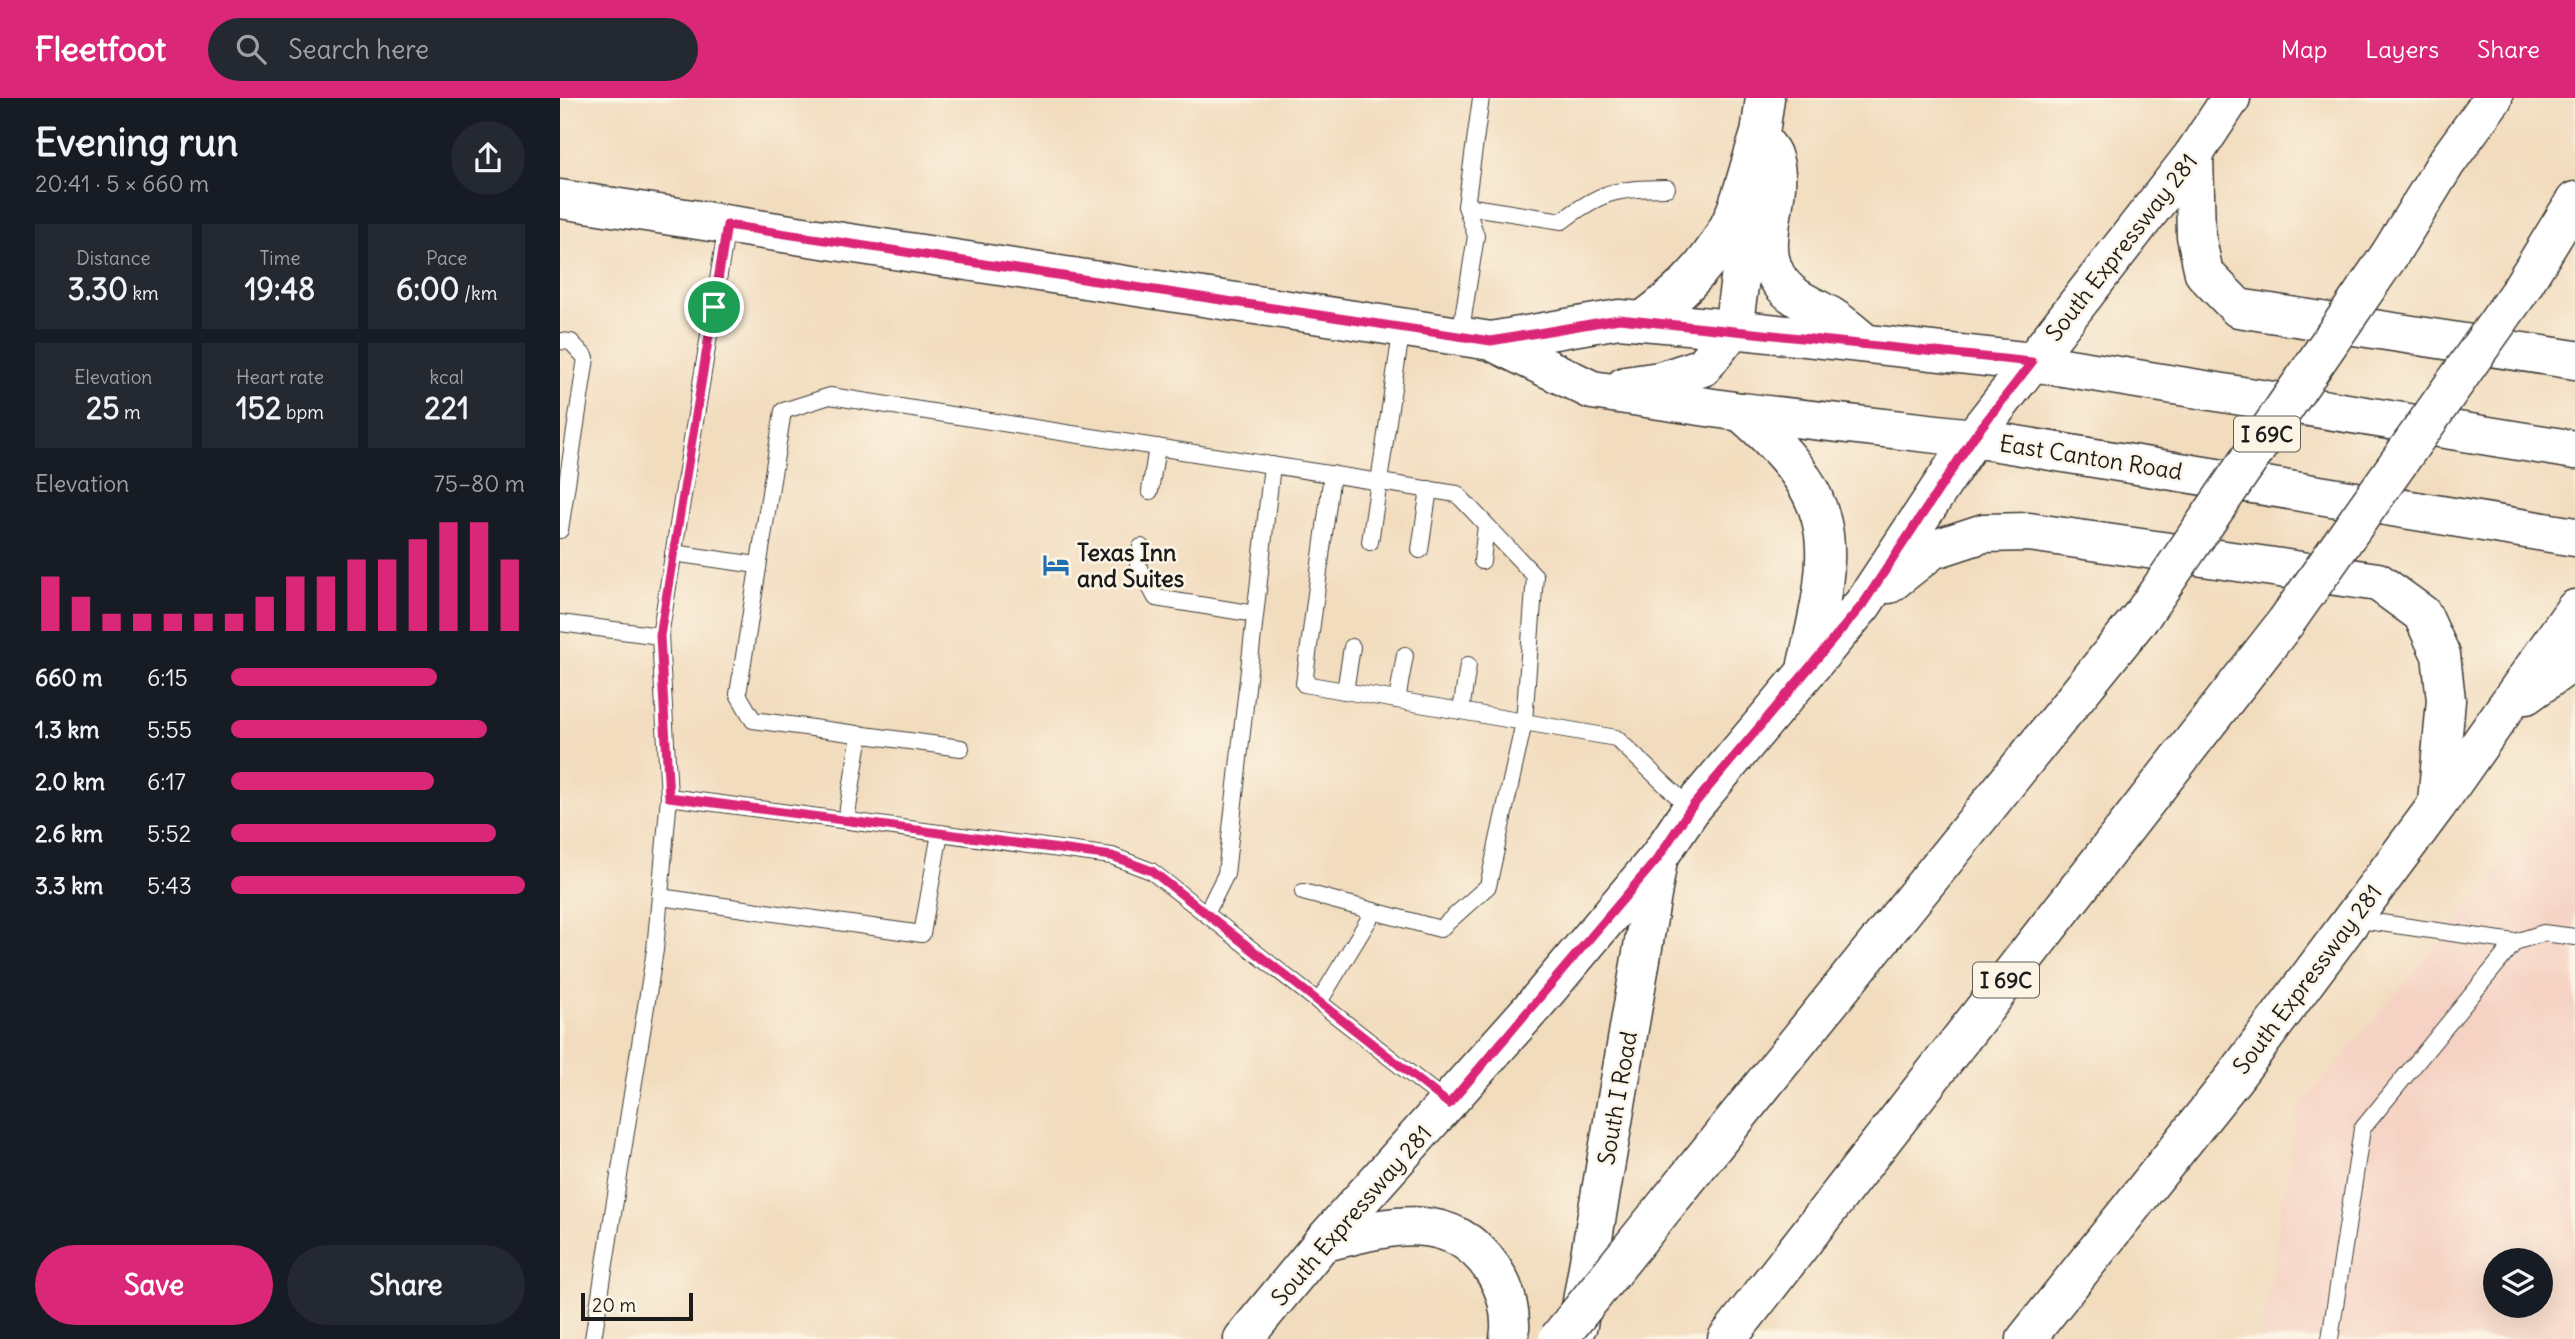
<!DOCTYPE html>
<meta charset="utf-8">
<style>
:root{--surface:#171b24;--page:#242831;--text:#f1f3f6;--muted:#9ea1a6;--accent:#db2777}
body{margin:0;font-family:Delius,sans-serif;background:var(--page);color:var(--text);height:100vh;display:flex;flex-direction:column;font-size:26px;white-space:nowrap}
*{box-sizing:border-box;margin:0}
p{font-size:23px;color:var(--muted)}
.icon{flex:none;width:38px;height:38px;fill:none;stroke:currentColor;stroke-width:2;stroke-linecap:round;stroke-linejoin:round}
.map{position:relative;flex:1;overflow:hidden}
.side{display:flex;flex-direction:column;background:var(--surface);width:560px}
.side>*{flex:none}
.buttons{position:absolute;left:1923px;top:1150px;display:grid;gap:14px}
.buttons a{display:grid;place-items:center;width:70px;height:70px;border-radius:50%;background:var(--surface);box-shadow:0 7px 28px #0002;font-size:35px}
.scale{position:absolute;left:21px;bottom:18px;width:112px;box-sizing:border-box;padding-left:7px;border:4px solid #1c1c1c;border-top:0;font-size:19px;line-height:24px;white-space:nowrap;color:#1c1c1c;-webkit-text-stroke:5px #fcf5e5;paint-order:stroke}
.pin{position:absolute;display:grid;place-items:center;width:60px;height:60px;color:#fff;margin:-30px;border:4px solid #fff;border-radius:50%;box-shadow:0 2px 7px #0007}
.round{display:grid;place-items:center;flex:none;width:74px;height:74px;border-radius:37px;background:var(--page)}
.headline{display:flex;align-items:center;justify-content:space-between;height:119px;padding:0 35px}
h1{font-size:38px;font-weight:800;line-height:52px}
.figures{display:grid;grid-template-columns:repeat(3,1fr);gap:10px;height:119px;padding:7px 35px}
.figures div{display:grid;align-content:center;border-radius:0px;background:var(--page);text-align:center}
.figures b{font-size:30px;font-weight:800}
.figures small{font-size:19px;font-weight:400}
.figures p{font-size:19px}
.chart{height:196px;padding:14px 35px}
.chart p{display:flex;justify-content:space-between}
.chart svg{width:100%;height:126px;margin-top:7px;stroke:var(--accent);stroke-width:6}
.button{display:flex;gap:14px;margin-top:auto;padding:14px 35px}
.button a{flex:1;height:80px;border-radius:42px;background:var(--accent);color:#fff;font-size:28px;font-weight:800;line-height:80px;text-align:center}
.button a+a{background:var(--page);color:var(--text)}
ul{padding:0 35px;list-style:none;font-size:23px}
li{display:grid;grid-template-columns:112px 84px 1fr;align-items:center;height:52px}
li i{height:18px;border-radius:9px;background:var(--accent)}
header{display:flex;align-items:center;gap:42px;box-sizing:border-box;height:98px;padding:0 35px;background:var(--accent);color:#fff}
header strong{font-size:33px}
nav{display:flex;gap:38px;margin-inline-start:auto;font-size:24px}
.search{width:490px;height:63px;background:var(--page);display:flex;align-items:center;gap:18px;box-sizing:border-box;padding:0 24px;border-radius:38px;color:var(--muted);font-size:26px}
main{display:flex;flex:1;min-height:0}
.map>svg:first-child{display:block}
.built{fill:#f5d2c3;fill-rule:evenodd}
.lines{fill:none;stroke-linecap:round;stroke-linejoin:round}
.service-casing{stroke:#3c3934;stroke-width:18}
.tertiary-casing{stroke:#3c3934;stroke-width:41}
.secondary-casing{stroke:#3c3934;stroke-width:41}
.motorway-casing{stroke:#3c3934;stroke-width:41}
.service{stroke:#fff;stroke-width:16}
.tertiary{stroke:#fff;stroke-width:38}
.secondary{stroke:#fff;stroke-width:38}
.motorway{stroke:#fff;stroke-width:38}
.motorway-bridge-casing{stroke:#3c3934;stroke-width:41;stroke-linecap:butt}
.motorway-bridge{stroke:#fff;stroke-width:38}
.route-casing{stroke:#fff;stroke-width:14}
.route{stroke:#db2777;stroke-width:9}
.labels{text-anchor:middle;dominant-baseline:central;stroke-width:5;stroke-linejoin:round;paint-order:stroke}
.shield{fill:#fcf5e5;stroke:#5f5d58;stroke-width:2}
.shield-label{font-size:21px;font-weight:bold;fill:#1c1c1c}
.street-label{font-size:23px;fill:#1c1c1c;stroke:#fcf5e5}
.poi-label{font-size:23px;font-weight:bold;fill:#1c1c1c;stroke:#fcf5e5;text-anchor:start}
</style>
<header>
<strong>Fleetfoot</strong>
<div class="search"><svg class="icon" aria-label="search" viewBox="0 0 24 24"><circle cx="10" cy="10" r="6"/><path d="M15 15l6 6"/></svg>Search here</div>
<nav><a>Map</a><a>Layers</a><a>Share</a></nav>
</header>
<main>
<section class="side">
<div class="headline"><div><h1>Evening run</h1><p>20:41 · 5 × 660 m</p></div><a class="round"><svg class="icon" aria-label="share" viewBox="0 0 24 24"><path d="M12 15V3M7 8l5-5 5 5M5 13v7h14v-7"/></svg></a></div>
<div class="figures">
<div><p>Distance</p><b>3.30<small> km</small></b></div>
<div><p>Time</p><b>19:48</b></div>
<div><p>Pace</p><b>6:00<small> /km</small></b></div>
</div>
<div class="figures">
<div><p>Elevation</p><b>25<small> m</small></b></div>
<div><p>Heart rate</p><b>152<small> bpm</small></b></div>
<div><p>kcal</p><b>221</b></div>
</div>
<div class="chart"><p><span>Elevation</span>75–80 m</p>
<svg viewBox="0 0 160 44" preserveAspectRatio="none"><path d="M5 44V25M15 44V32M25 44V38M35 44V38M45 44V38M55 44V38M65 44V38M75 44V32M85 44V25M95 44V25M105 44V19M115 44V19M125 44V12M135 44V6M145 44V6M155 44V19"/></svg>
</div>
<ul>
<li><b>660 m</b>6:15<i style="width:70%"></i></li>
<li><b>1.3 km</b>5:55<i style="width:87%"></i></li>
<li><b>2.0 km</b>6:17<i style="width:69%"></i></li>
<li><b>2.6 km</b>5:52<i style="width:90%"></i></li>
<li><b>3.3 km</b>5:43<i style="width:100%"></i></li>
</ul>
<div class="button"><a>Save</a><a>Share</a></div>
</section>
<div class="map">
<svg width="2015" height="1241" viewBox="0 0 2015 1241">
<rect width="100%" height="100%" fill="#fcf5e5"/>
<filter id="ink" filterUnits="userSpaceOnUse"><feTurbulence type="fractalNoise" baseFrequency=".0143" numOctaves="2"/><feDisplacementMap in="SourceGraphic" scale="14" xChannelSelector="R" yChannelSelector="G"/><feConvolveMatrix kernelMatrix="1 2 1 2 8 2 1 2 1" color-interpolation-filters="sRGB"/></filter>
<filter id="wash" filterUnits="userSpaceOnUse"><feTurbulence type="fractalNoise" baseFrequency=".00686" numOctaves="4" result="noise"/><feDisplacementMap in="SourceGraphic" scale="28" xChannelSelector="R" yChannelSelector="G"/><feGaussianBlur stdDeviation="1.57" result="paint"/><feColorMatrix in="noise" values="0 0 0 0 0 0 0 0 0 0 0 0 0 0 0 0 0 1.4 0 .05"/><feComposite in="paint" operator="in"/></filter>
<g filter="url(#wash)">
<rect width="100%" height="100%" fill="#f2dcbe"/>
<path class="built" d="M2015 684V1241H1701L1737 1012ZM1936 1162H1981V1208H1936Z"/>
</g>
<g filter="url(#ink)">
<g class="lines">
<g class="service-casing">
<g id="service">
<path d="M906 108 1002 123C1043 92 1056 91 1107 90"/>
<polyline points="900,238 916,138 906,108 921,0"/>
<polyline points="0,243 11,244 26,260 0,432"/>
<polyline points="590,393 597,349"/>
<polyline points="810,444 842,229"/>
<polyline points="581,449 578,467 596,500 695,516"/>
<polyline points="860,452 869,391"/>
<polyline points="113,455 197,467"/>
<polyline points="922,463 926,427"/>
<polyline points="0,525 100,538"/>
<polyline points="785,593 792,549"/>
<polyline points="837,602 845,557"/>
<polyline points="901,613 908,567"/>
<polyline points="401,650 193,622 178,596 223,313 270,298 897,396 975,478 964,624 1056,640 1131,711"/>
<polyline points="109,699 552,758 591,773 888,1005"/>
<polyline points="286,722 300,636"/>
<polyline points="743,794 880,831 928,788 964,624 744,586 772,376"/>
<polyline points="100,799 362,836 380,735"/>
<polyline points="646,816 666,776 712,367"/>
<polyline points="1793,821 1955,844 1983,835 2015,839"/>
<polyline points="759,904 814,813"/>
<polyline points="33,1241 95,852 109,699 100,538 167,127"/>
<polyline points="1770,1241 1802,1031 1955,844"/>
</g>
</g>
<g class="tertiary-casing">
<polyline id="tertiary" points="1173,231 1205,0"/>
</g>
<g class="secondary-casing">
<g id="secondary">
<path d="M1199 39C1203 45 1210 51 1212 57 1228 99 1191 145 1221 185 1233 201 1253 208 1270 218 1283 226 1293 235 1305 245"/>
<polyline points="1634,56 1636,138 1644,175 1678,210 2015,262"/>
<polyline points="0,101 931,243 1032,292 1181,314 1413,340 2015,439"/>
<path d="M1082 223C1115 199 1144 173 1164 137 1181 109 1188 70 1199 39"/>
<polyline points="931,243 1059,221 1173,231 1472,264 2015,352"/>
<polyline points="1065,288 1100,283 1143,269 1173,231"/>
<path d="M1181 314C1281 401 1276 444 1247 566"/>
<polyline points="1329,486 1372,452 1424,435 1469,434 1818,484 1862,516 1881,557 1886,602 1877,705"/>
<polyline points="1966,597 2015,562"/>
<path d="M762 1145C824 1129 889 1108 932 1170 946 1190 953 1217 949 1241"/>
<polyline points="1018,1227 1098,762"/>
<polyline points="683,1241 762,1145 978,903 1098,760 1131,711 1303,506 1413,340 1634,56 1671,0"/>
<polyline points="1466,1241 1674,980 1877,707 2015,511"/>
</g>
</g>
<g class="motorway-casing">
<g id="motorway">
<polyline points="1830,156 1886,65 1933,0"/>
<polyline points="1959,194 2015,103"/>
<polyline points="1110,1102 1583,516"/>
<polyline points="1167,1241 1726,524"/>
</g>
</g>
<use href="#service" class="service"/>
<use href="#tertiary" class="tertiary"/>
<use href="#secondary" class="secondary"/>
<use href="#motorway" class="motorway"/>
<g class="motorway-bridge-casing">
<g id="motorway-bridge">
<polyline points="1583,516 1830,156"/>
<polyline points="1726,524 1959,194"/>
<polyline points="998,1241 1110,1102"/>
</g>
</g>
<use href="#motorway-bridge" class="motorway-bridge"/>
</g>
</g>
<g class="lines" filter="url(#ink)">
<g class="route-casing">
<polygon id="route" points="167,127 931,243 1059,221 1472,264 1413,340 1303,506 1130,711 1098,760 889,1006 592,773 552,758 109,699 100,538"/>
</g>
<use href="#route" class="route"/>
</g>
<defs>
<g id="hotel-bare" transform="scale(2.1)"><path d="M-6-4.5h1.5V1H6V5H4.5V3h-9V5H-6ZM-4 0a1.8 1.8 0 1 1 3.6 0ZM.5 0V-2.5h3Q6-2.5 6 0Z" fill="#1f6fb2" stroke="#fcf5e5" stroke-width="2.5" paint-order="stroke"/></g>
</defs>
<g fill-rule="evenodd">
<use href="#hotel-bare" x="496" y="467"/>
</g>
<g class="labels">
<g class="shield">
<rect x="1674" y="318.5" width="66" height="35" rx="5"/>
<rect x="1413" y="864.5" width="66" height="35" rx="5"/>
</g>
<g class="shield-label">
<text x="1707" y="336">I 69C</text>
<text x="1446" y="882">I 69C</text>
</g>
<g class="street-label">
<text transform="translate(1561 149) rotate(-52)">South Expressway 281</text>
<text transform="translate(1531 359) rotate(9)">East Canton Road</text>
<text transform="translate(1747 881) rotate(-53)">South Expressway 281</text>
<text transform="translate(1057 1000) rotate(-80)">South I Road</text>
<text transform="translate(791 1117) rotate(-49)">South Expressway 281</text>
</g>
<g class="poi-label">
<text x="517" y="454">Texas Inn<tspan x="517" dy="26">and Suites</tspan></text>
</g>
</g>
</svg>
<div class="buttons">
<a><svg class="icon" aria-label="layers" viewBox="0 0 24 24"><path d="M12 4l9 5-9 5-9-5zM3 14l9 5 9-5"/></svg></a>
</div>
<div class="scale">20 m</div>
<div class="pin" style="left:154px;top:209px;background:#1e9e55"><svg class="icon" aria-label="arrive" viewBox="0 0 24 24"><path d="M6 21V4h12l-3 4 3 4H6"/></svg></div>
</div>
</main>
